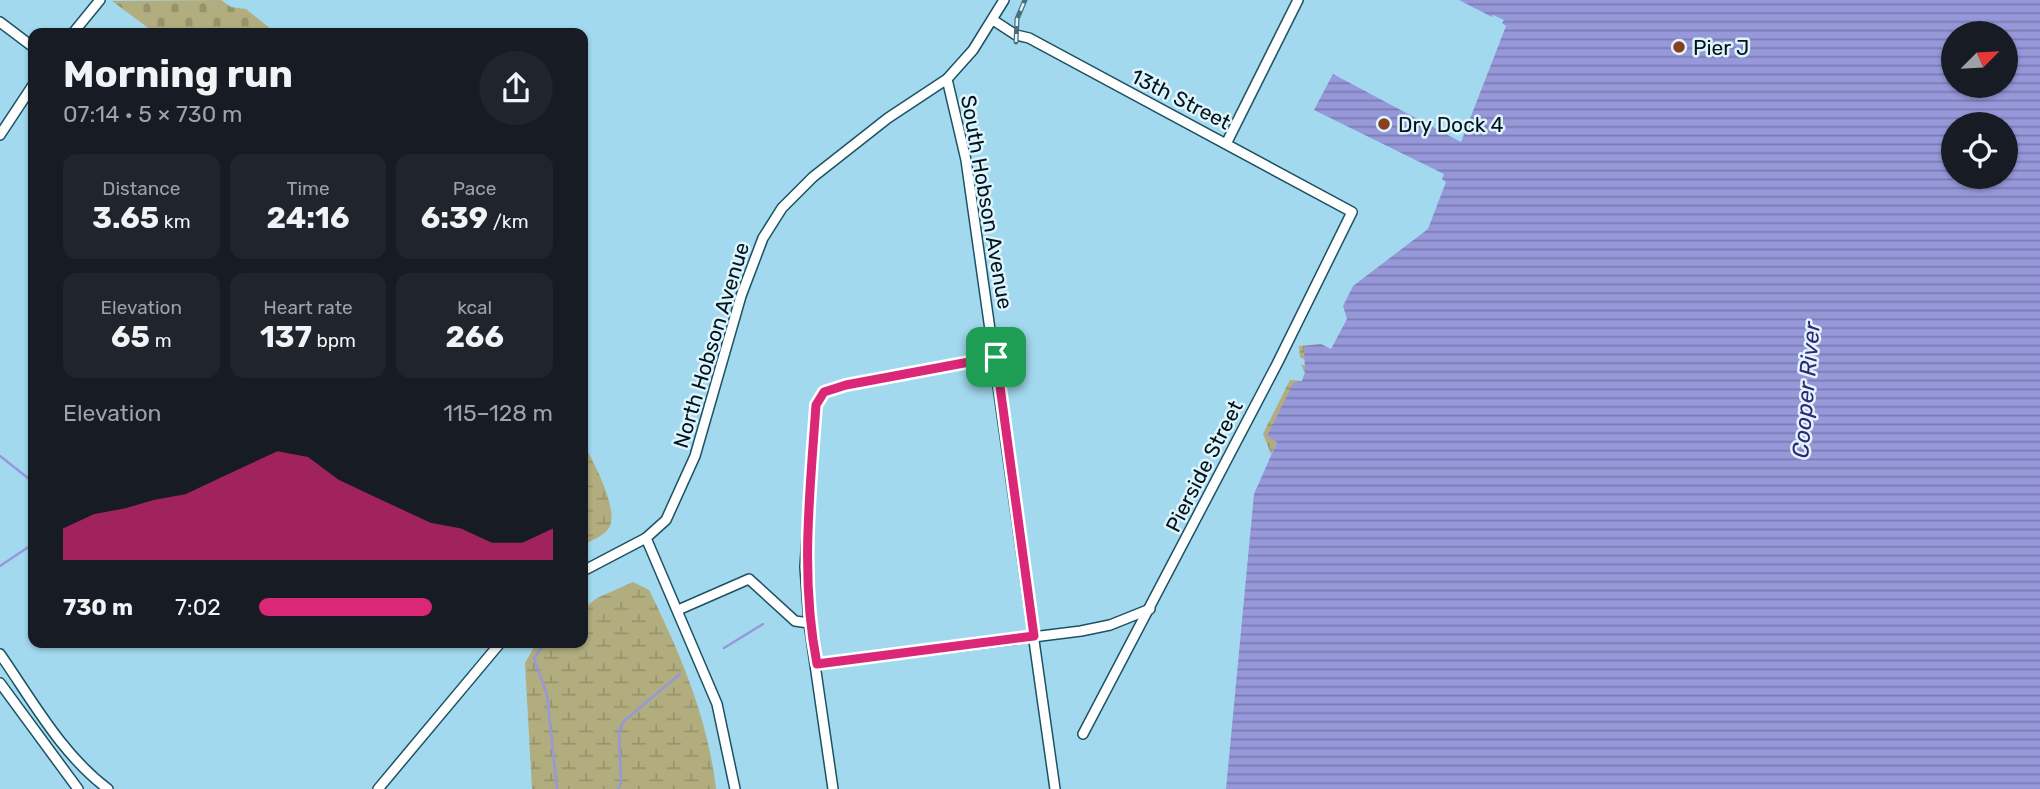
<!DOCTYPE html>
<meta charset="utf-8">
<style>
:root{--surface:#171b24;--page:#20242c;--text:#f1f3f6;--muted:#9ea1a6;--accent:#db2777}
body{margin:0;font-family:Rubik,sans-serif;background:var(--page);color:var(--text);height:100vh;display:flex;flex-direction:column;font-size:26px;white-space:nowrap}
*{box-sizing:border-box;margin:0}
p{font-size:23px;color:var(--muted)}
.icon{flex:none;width:38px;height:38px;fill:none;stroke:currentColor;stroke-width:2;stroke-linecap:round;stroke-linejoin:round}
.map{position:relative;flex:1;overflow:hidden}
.drawer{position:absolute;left:28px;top:28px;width:560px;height:620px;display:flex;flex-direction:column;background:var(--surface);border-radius:14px;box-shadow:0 2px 5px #0004}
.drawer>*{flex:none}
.needle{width:46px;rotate:66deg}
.buttons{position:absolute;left:1941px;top:21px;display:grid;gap:14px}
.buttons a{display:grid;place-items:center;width:77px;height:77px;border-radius:50%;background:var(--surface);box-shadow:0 2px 5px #0004;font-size:35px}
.pin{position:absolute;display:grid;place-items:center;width:60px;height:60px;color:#fff;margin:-30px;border-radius:14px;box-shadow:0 4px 10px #0006}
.round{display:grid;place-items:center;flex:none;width:74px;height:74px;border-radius:37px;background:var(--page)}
.overview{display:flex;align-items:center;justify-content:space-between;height:119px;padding:0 35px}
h1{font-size:38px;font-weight:700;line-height:52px}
.stats{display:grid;grid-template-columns:repeat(3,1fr);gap:10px;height:119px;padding:7px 35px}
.stats div{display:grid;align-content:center;border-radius:14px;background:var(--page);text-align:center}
.stats b{font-size:30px;font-weight:700}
.stats small{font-size:19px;font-weight:400}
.stats p{font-size:19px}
.chart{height:196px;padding:14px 35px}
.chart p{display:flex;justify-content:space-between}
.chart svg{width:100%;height:126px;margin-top:7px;fill:var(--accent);opacity:.7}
ul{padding:0 35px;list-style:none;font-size:23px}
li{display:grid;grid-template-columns:112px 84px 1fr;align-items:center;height:52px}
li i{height:18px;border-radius:9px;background:var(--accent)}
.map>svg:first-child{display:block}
.wetland{fill:url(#wetland-marsh)}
.cemetery{fill:url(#cemetery-stones)}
.water{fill:url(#water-rules);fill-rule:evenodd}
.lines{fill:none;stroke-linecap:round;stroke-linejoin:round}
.stream{stroke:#9798da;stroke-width:2.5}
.minor-casing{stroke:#1c5264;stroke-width:12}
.minor{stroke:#fff;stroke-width:9}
.rail-casing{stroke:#4b707d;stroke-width:5}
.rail{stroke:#dff4fd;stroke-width:2.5;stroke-dasharray:8;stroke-linecap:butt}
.route-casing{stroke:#fff;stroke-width:14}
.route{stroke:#db2777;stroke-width:9}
.poi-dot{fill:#884020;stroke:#dff4fd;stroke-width:2.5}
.labels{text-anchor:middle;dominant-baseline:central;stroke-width:5;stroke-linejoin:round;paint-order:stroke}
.poi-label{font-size:21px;fill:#01151c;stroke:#dff4fd;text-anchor:start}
.street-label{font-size:21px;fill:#01151c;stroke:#dff4fd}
.water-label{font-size:23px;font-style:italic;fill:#312673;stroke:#dff4fd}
</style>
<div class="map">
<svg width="2040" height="789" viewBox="0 0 2040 789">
<defs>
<pattern id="wetland-marsh" width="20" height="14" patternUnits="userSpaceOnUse" patternTransform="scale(1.75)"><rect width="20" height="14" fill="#b1ad7f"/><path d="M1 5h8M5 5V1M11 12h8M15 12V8" fill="none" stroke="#96946d"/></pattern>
<pattern id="cemetery-stones" width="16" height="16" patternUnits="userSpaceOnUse" patternTransform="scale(1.75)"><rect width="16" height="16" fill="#b1ad7f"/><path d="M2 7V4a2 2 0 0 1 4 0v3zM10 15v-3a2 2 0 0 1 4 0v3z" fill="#96946d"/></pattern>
<pattern id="water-rules" width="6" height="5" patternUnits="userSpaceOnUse" patternTransform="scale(1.75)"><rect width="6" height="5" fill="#9798da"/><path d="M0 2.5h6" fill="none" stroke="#797bb0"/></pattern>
</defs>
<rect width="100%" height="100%" fill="#a2d9ee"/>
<g class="wetland">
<polygon points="1321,344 1328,348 1272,438 1277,442 1271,454 1263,434 1290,380 1302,381 1305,373 1301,364 1312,370 1315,365 1300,357 1299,346"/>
<path d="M583 442C592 460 618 506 610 526 606 535 591 541 583 545Z"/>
<path d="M633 582 649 590C680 653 708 718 716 789H532L525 663 537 642H583V609L597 598Z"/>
</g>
<polygon class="cemetery" points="221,0 231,7 246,9 276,33 155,33 112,1"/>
<path class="water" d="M1459 0H2040V789H1226L1254 494 1277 442 1267 436 1294 382 1302 381 1305 373 1304 346 1321 344 1331 349 1347 319 1343 306 1353 286 1428 229 1446 182 1442 179 1444 174 1314 110 1333 74 1461 142 1506 26 1502 23 1504 20 1493 15 1492 17ZM2006 33V86H1953V33ZM2006 124V177H1953V124Z"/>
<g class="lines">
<g class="stream">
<polyline points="0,456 33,482"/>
<polyline points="0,566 33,544"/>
<polyline points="546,642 534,658 547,695 557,789"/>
<polyline points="724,648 763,624"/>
<polyline points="618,789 621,783 619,731 624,721 680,674"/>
</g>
<g class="minor-casing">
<g id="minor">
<polyline points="993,20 1016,35 1029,38 1352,212 1277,364 1083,734"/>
<polyline points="0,22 33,47"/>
<polyline points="73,33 100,0"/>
<polyline points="947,79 966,160 1055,789"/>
<polyline points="0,135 33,85"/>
<polyline points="1227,142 1298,0"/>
<polyline points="646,538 717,704 735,789"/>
<polyline points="583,571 646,538 666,520 695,456 741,296 763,238 782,208 813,177 888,118 947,79 973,50 1004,0"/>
<polyline points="678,610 749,579 795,621 809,623"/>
<path d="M0 654C32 700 62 755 108 789"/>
<polyline points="817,664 1081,631 1110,625 1150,609"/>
<polyline points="0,683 78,789"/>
<polyline points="378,789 501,642"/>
<polyline points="833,789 809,623 805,567 816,405 824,392 846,385 996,357"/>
</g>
</g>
<use href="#minor" class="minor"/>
<g class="rail-casing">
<polyline id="rail" points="1016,42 1017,19 1025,0"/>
</g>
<use href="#rail" class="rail"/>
</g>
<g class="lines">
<g class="route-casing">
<path id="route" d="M996 357 1034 636 817 664C800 577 810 492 816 405L824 392 846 385Z"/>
</g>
<use href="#route" class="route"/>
</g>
<g class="poi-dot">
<circle cx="1679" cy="47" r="7"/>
<circle cx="1384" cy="124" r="7"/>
</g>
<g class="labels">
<g class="poi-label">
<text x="1693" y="47">Pier J</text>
<text x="1398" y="124">Dry Dock 4</text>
</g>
<g class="street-label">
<text transform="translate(1181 99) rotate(27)">13th Street</text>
<text transform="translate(987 202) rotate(80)">South Hobson Avenue</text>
<text transform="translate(711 345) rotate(-73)">North Hobson Avenue</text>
<text transform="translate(1204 466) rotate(-63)">Pierside Street</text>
</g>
<g class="water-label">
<text transform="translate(1806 390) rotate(-85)">Cooper River</text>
</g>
</g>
</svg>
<div class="buttons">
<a><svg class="needle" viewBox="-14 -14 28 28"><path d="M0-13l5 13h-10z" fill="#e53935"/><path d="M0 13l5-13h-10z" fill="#9ea1a6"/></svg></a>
<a><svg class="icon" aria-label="locate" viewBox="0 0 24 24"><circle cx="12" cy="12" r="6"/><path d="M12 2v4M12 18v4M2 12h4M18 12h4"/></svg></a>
</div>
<div class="pin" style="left:996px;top:357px;background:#1e9e55"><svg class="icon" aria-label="arrive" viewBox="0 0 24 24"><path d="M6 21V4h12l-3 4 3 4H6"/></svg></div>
<section class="drawer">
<div class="overview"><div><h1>Morning run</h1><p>07:14 · 5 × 730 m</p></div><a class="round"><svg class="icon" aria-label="share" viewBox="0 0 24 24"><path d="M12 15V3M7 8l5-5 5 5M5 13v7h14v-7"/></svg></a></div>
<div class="stats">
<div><p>Distance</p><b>3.65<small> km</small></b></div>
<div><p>Time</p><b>24:16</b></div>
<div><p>Pace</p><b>6:39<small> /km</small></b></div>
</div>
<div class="stats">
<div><p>Elevation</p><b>65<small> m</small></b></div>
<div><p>Heart rate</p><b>137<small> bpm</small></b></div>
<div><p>kcal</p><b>266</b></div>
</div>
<div class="chart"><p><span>Elevation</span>115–128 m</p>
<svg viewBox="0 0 160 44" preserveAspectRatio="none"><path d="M0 44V33L10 28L20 26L30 23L40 21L50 16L60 11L70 6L80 8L90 16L100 21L110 26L120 31L130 33L140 38L150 38L160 33V44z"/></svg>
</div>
<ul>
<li><b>730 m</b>7:02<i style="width:59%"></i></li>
</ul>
</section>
</div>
